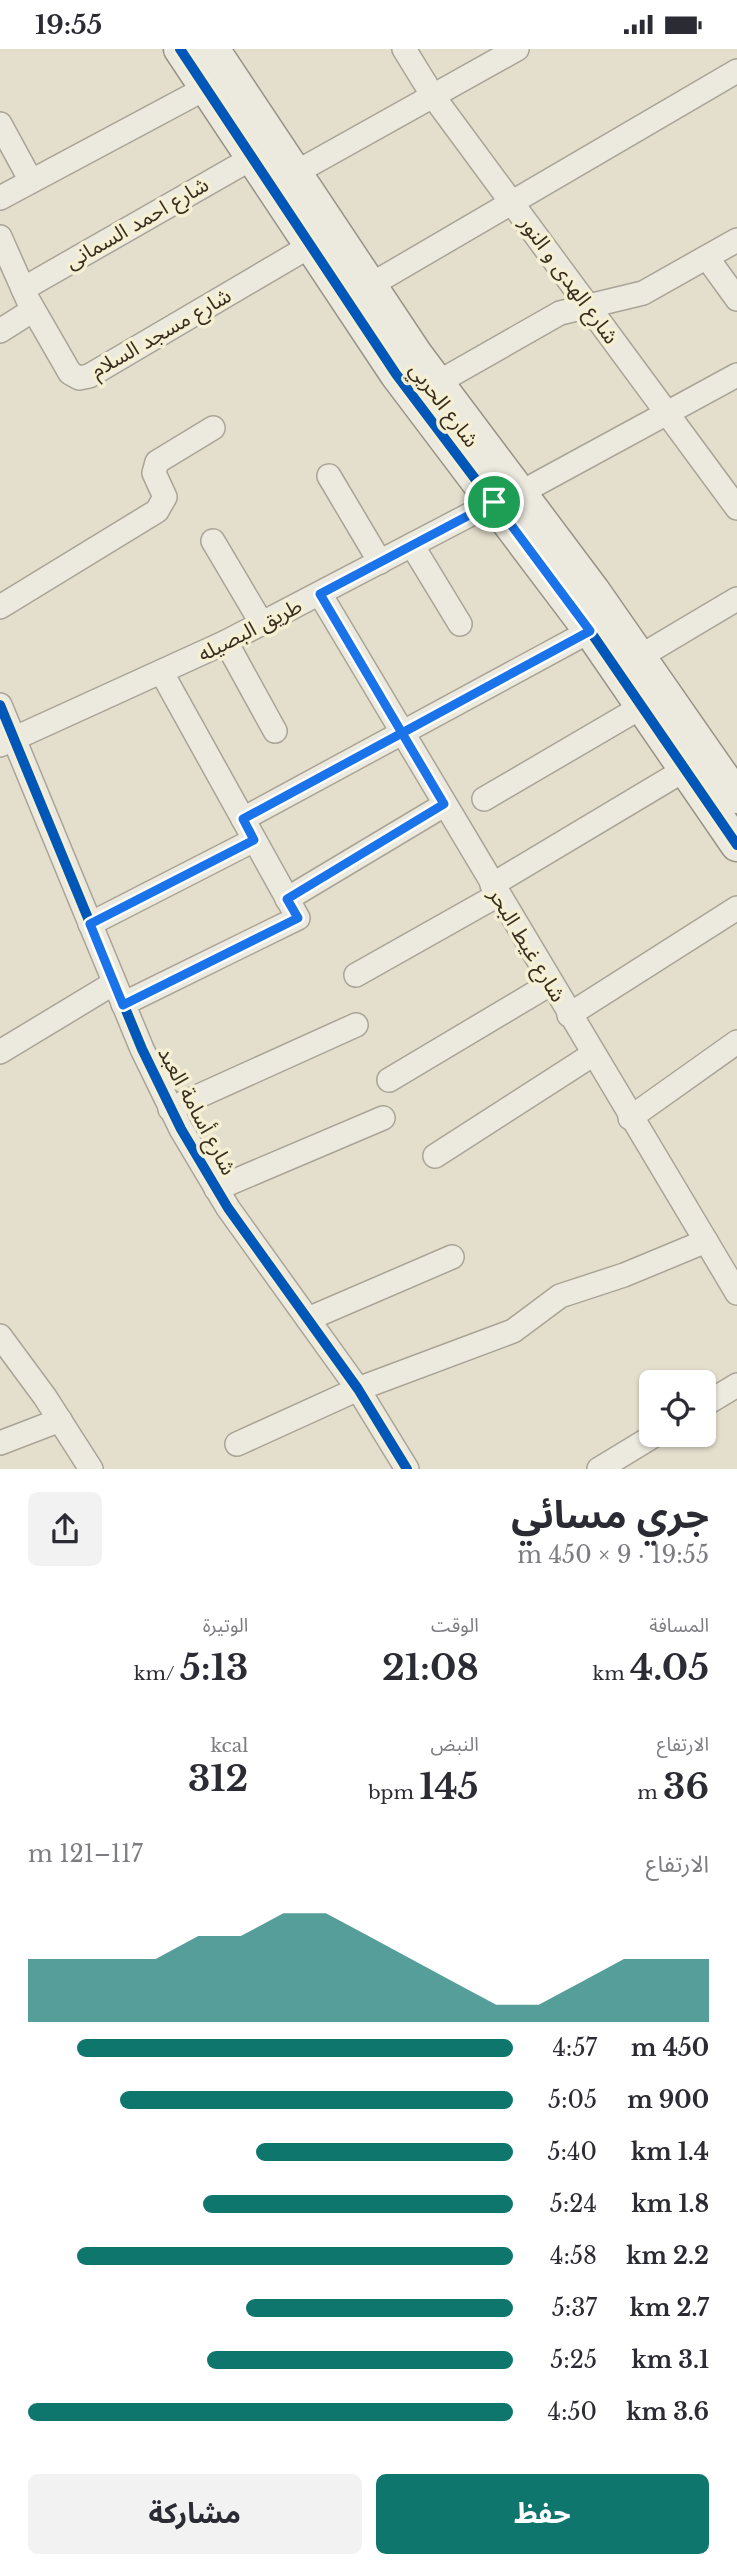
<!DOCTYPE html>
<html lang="ar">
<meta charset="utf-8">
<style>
:root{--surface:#fff;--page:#f2f2f3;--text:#2b2b33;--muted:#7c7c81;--accent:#0f766e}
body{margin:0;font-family:"Libre Baskerville","Noto Sans Arabic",serif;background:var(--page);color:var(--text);direction:rtl;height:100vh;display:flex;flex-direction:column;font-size:26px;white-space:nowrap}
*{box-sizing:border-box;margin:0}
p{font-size:23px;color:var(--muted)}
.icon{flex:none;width:38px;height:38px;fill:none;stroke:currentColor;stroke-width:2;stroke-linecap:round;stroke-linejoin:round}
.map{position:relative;height:1420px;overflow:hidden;direction:ltr}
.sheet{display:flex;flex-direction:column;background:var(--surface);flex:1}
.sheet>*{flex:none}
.controls{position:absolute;left:639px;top:1321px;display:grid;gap:14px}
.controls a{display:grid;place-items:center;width:77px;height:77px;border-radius:10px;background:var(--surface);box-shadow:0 2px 5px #0004;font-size:35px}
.pin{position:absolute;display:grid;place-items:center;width:60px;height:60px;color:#fff;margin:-30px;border:4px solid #fff;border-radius:50%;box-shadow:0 2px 7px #0007}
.round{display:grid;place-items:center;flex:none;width:74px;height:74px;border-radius:10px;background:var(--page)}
.head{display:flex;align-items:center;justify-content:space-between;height:119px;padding:0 28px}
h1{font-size:38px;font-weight:700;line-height:52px}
.figures{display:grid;grid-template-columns:repeat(3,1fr);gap:10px;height:119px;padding:7px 28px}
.figures div{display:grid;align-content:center}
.figures b{font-size:35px;font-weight:700}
.figures small{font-size:19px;font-weight:400}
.figures p{font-size:19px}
.chart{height:196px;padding:14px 28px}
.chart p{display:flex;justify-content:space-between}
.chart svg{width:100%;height:126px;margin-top:7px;fill:var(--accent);opacity:.7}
.action{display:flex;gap:14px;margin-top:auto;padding:14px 28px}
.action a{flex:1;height:80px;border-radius:10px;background:var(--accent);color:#fff;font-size:28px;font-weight:700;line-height:80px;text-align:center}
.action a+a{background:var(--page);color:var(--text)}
ul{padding:0 28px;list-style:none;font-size:23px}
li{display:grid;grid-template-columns:112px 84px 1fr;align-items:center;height:52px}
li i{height:18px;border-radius:9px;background:var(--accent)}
.status{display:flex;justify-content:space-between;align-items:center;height:49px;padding:0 35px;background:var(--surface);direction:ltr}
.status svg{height:19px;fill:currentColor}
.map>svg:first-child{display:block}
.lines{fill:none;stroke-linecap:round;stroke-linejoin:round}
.street-casing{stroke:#a9a496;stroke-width:26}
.secondary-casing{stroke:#999386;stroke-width:35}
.street{stroke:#ece9df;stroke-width:23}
.secondary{stroke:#ece9df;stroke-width:32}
.cycleway-casing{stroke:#f5efd3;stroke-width:15}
.cycleway{stroke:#0057b8;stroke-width:10}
.route-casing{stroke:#fff;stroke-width:14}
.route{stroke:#1a73e8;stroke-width:9}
.labels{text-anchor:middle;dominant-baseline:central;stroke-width:7;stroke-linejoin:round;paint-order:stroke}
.street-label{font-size:21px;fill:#382d1e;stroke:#f5efd3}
</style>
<div class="status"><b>19:55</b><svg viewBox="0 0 49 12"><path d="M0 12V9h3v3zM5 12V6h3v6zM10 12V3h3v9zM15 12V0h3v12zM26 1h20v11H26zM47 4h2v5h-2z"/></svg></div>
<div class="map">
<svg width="737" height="1420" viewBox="0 0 737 1420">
<rect width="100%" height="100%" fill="#e4dfcd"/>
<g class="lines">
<g class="street-casing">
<g id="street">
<polyline points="404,0 433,47 737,459"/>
<polyline points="0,75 31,132"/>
<polyline points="295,124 517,0"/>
<polyline points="0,149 206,39"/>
<polyline points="0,188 28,251 70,324 79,329 89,327 310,197"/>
<polyline points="708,210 737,250"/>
<polyline points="369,237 737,22"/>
<polyline points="23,240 252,109"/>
<polyline points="0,282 33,261"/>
<polyline points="437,334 560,264 643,244 737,191"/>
<polyline points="329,427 380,513"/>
<polyline points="520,444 737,326"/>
<polyline points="213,492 262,575"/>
<polyline points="412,496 460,575"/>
<polyline points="320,545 737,1244"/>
<polyline points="0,558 157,462 165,448 154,424 157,413 213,379"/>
<polyline points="226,593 275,682"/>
<polyline points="641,607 737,550"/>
<polyline points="0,656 142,1000 181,1080 228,1159 358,1340 407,1420"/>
<polyline points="0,696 226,593 494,453"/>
<polyline points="484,750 643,657"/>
<polyline points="243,770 590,582"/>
<polyline points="492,836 686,720"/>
<polyline points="287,850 444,756"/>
<polyline points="90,875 254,791"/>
<polyline points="356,926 498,846"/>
<polyline points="123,955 298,869 162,624"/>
<polyline points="569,966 737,859"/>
<polyline points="0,1003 114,934"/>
<polyline points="389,1031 550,935"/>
<polyline points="170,1060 356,976"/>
<polyline points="630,1069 737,993"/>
<polyline points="435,1107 592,1006"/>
<polyline points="216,1140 383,1069"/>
<polyline points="308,1270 452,1208"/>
<polyline points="0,1287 45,1348 91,1420"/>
<polyline points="704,1356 737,1336"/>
<polyline points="0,1394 60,1371"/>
<polyline points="237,1395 358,1340 513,1282 560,1247 624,1226 706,1192"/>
<polyline points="599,1420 655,1386"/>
</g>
</g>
<g class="secondary-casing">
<g id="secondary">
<polyline points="180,0 396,325 590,582 737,796"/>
<polyline points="213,0 416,305 593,541 737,748"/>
</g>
</g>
<use href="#street" class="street"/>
<use href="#secondary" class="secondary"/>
<g class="cycleway-casing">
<g id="cycleway">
<polyline points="180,0 396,325 590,582 737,796"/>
<polyline points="0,656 142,1000 181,1080 228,1159 358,1340 407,1420"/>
</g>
</g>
<use href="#cycleway" class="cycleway"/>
</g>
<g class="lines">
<g class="route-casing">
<polyline id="route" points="494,453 320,545 402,684 243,770 254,791 90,875 123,956 298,869 287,850 444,755 402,684 590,582 494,453"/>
</g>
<use href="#route" class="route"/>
</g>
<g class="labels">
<g class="street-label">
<text transform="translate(137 174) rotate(-30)">شارع احمد السمانى</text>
<text transform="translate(569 231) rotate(54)">شارع الهدى و النور</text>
<text transform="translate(161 284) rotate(-30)">شارع مسجد السلام</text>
<text transform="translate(444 356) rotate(53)">شارع الحربي</text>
<text transform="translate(250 581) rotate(-27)">طريق البصيله</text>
<text transform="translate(527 896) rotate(59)">شارع غيط البحر</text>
<text transform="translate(197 1062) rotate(62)">شارع أسامة العبد</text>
</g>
</g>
</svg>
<div class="controls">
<a><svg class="icon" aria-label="locate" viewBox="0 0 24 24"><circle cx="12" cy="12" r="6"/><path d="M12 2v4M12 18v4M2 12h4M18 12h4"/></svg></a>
</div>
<div class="pin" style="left:494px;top:453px;background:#1e9e55"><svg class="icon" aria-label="arrive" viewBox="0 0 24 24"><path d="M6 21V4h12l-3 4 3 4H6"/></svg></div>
</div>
<section class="sheet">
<div class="head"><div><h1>جري مسائي</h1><p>19:55 · 9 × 450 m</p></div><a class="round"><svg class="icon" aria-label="share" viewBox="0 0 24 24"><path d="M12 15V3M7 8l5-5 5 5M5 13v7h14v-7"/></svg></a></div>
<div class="figures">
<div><p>المسافة</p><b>4.05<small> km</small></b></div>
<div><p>الوقت</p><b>21:08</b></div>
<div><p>الوتيرة</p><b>5:13<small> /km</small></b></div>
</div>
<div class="figures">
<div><p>الارتفاع</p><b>36<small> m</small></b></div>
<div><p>النبض</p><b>145<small> bpm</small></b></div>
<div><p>kcal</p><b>312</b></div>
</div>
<div class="chart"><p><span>الارتفاع</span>117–121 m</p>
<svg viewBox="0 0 160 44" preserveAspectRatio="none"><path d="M0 44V22L10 22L20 22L30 22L40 14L50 14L60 6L70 6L80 14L90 22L100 30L110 38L120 38L130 30L140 22L150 22L160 22V44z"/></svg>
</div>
<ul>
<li><b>450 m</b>4:57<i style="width:90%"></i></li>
<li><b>900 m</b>5:05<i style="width:81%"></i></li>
<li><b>1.4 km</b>5:40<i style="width:53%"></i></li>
<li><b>1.8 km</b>5:24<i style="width:64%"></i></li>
<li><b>2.2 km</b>4:58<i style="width:90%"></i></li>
<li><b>2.7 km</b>5:37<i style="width:55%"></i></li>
<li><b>3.1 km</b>5:25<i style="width:63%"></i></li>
<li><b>3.6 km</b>4:50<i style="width:100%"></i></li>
</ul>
<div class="action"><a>حفظ</a><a>مشاركة</a></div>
</section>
